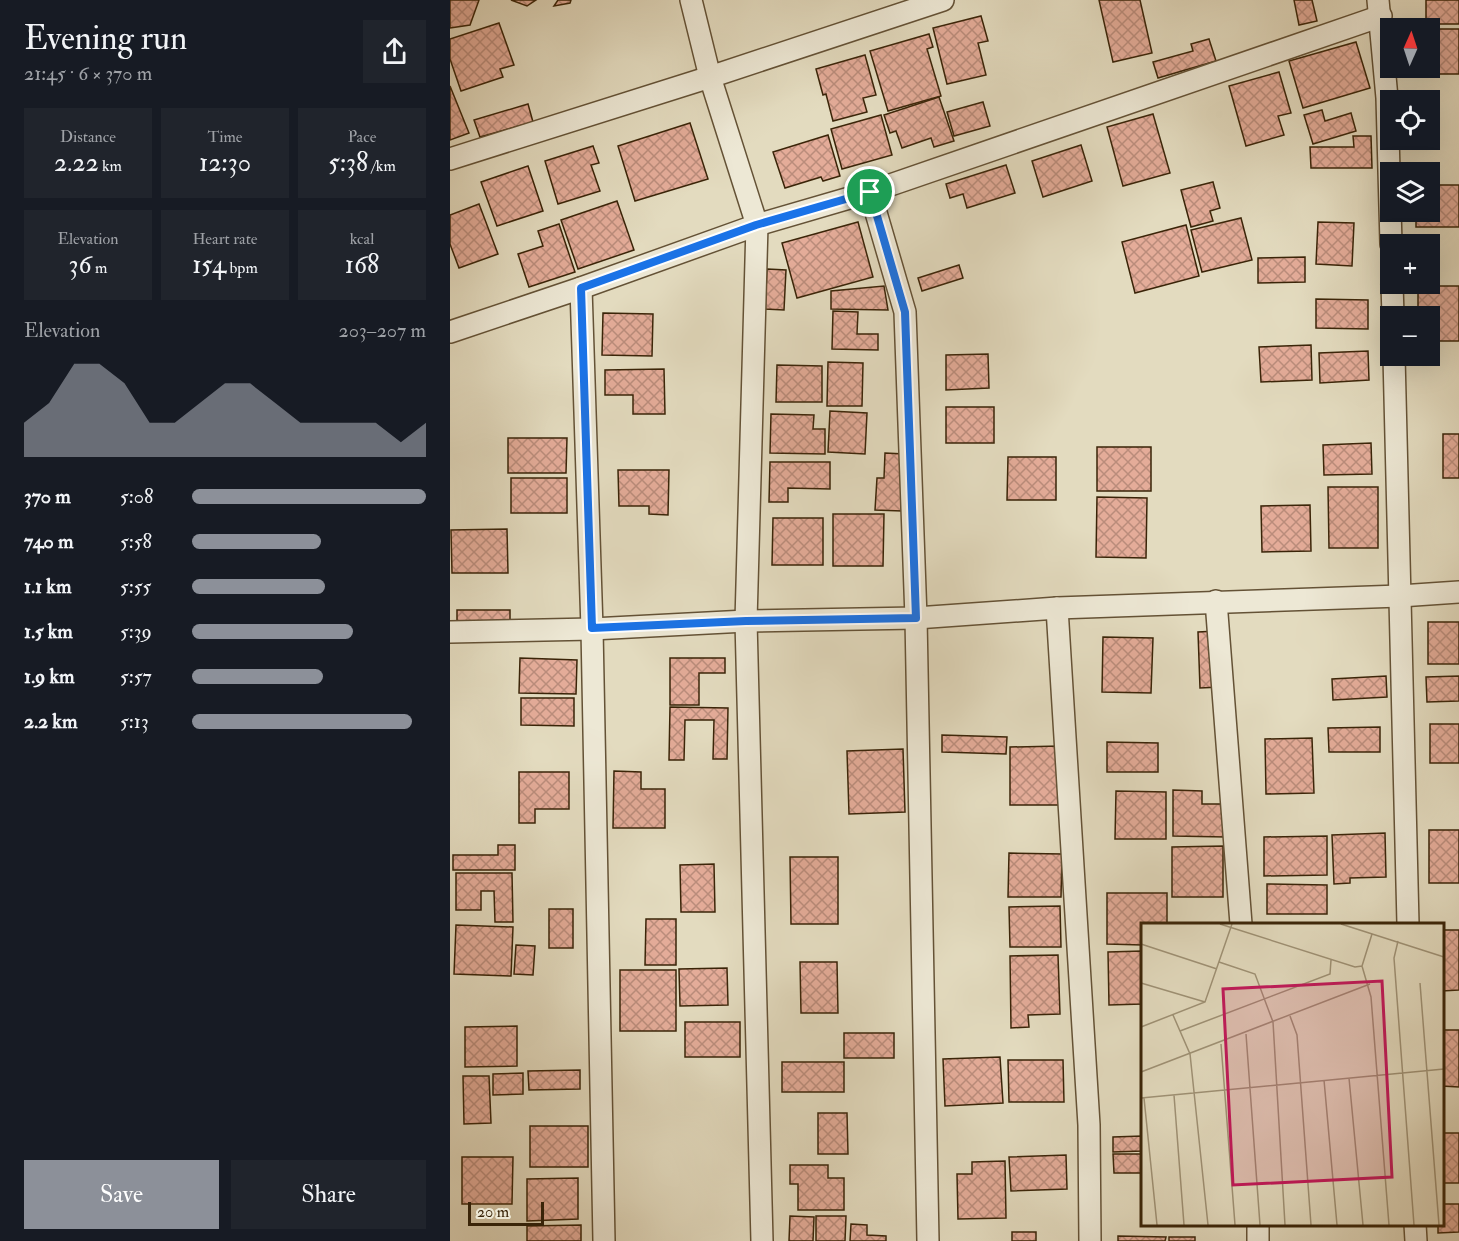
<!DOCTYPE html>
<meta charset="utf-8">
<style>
:root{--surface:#171b24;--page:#20242c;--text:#f1f3f6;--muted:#9ea1a6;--accent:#8c9099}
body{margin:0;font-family:"IM FELL Double Pica",serif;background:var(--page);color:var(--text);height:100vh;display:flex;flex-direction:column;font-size:22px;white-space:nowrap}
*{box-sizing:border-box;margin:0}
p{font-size:20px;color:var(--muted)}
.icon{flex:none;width:33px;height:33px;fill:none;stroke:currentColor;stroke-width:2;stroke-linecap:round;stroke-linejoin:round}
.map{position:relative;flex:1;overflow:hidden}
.drawer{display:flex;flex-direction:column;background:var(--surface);width:450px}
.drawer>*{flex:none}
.needle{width:39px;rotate:3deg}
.controls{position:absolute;left:930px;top:18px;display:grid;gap:12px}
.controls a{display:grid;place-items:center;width:60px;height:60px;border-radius:0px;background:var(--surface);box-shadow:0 6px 24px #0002;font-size:30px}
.scale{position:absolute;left:18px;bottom:15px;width:76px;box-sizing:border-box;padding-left:6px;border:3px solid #3a2408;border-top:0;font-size:16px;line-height:21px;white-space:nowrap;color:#3a2408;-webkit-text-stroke:4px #ede8d5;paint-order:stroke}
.pin{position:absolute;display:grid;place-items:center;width:51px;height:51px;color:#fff;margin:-26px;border:3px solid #fff;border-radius:50%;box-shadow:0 2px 6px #0007}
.round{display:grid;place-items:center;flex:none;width:63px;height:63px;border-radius:0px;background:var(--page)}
.head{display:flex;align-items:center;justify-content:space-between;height:102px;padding:0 24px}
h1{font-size:33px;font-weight:600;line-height:45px}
.metrics{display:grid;grid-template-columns:repeat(3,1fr);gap:9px;height:102px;padding:6px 24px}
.metrics div{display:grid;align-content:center;border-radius:0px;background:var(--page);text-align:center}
.metrics b{font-size:26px;font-weight:600}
.metrics small{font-size:16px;font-weight:400}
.metrics p{font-size:16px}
.chart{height:168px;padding:12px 24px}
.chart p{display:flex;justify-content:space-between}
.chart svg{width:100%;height:108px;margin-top:6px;fill:var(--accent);opacity:.7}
.button{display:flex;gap:12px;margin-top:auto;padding:12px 24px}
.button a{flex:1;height:69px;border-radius:0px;background:var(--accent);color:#fff;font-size:24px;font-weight:600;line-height:69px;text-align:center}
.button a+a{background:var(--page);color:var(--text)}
ul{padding:0 24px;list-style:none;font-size:20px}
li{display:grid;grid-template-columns:96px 72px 1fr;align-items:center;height:45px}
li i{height:15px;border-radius:8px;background:var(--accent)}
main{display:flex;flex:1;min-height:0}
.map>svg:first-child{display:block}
.building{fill:url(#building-cross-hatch);stroke:#3a2408;stroke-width:1.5}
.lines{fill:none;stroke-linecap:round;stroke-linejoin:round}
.street-casing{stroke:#645236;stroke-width:24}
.street{stroke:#ede8d5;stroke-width:21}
.route-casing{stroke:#fff;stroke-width:12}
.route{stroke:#1a73e8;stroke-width:8}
.inset-road{fill:none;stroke:#9f9276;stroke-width:1.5}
.view{fill:#c2185b;fill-opacity:0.15;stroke:#c2185b;stroke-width:3}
.inset-edge{fill:none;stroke:#3a2408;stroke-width:3}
</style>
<main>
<section class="drawer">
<div class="head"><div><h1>Evening run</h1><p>21:45 · 6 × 370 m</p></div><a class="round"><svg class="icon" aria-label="share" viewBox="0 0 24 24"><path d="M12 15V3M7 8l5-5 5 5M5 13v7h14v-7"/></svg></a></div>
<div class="metrics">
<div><p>Distance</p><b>2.22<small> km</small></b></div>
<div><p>Time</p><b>12:30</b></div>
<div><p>Pace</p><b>5:38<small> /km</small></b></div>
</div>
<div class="metrics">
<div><p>Elevation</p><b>36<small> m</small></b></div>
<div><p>Heart rate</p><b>154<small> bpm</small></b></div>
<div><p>kcal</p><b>168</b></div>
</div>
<div class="chart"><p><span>Elevation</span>203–207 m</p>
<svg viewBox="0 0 160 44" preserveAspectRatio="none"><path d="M0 44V30L10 22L20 6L30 6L40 14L50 30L60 30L70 22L80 14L90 14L100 22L110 30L120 30L130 30L140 30L150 38L160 30V44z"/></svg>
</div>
<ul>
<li><b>370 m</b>5:08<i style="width:100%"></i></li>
<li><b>740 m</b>5:58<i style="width:55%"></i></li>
<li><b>1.1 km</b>5:55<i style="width:57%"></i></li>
<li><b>1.5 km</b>5:39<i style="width:69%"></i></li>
<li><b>1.9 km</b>5:57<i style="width:56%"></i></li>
<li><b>2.2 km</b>5:13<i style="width:94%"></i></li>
</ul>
<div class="button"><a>Save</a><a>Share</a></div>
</section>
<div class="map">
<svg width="1009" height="1241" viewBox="0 0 1009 1241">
<defs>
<pattern id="building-cross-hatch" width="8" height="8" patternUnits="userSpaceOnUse" patternTransform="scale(1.5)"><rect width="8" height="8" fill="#e4ac99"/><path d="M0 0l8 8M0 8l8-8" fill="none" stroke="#ba8c7b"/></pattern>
</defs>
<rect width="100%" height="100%" fill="#e3dbbf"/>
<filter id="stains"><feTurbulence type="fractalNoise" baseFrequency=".00333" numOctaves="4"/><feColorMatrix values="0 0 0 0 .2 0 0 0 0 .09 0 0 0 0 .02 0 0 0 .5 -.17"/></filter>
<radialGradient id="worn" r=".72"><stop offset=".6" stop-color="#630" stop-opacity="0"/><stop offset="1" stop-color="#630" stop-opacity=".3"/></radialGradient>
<g class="building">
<polygon points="0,0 29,0 20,25 0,28"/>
<polygon points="61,0 86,0 77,6"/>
<polygon points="108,0 121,0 120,3 104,6"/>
<polygon points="649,0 690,0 702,53 663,62"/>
<polygon points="844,0 862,0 867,21 849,25"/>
<rect x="976" y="0" width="33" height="24"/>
<polygon points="531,16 538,41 528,43 536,75 497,84 483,28"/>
<polygon points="49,23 64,65 50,69 53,77 11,91 0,59 0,39"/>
<polygon points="980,29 1009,29 1009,74 976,74 976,68 980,68"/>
<polygon points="479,34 483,47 477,49 491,96 438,111 420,51"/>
<polygon points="759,39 766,61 708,78 703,62 743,51 741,44"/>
<polygon points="906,42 920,88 853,108 839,61"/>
<polygon points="415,55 426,95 413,98 417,112 383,121 376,94 373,95 366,69"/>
<polygon points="829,72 841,113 828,116 834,135 796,146 779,86"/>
<polygon points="0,86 19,133 0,140"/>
<polygon points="489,97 504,141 484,147 481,138 452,148 446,131 440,133 434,115"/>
<polygon points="533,102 540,126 504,136 497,112"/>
<polygon points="78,104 83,122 30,137 24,120"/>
<polygon points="872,110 875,121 901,113 906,131 863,144 854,115"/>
<polygon points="703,114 720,173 673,186 657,127"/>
<polygon points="431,115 442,155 392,169 381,129"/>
<polygon points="240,123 258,179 185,201 168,146"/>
<polygon points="378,135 390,176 373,181 371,177 335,188 323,152"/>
<polygon points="903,136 921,136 922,168 861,168 860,147 904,147"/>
<polygon points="631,145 642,181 593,197 582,161"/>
<polygon points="143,146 149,163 141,165 150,191 108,204 95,161"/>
<polygon points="556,165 565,193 517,208 513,194 500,198 496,184"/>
<polygon points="78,166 93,211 47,226 31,182"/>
<polygon points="763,182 770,208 760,211 763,221 741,227 731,190"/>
<polygon points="980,185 1009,185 1009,227 966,227 966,212 980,212"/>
<polygon points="167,201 184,250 128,269 111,220"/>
<polygon points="29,204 48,254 9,268 0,244 0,215"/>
<polygon points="791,218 802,260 752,272 741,230"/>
<polygon points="408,222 423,277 347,298 332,243"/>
<polygon points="868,222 904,223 902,266 866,264"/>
<polygon points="109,224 125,272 79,287 68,254 93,246 88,231"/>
<polygon points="736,225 749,276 685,293 672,242"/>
<polygon points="855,257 855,282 808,283 808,258"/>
<polygon points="509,265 513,278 472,291 468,278"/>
<polygon points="317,269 336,270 334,310 315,309"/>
<polygon points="434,286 438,310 381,309 381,291"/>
<polygon points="968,286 1009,286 1009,341 980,341 980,316 968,316"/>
<polygon points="866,299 918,300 918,329 866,328"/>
<polygon points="383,311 408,312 407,334 428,334 428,350 382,349"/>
<polygon points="153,313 203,314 202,356 152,355"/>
<polygon points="861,345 862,380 811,382 809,347"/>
<polygon points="918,351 919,380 870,383 869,353"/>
<polygon points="538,354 539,388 496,390 496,355"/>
<polygon points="378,362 413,363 412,406 377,406"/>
<polygon points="327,365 372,366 372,402 326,402"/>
<polygon points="214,369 215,414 183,414 183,395 155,395 155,370"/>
<rect x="496" y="407" width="48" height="36"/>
<polygon points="380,411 417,413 415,454 378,452"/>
<polygon points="321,414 364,415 363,429 375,429 375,454 320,453"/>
<rect x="993" y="434" width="16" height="44"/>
<polygon points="58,438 117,438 116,473 58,473"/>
<polygon points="921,443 922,474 874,475 873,445"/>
<rect x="647" y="447" width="54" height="44"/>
<polygon points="435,453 454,454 452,511 425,510 427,478 434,478"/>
<polygon points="558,457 606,457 606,500 557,500"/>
<polygon points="320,462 380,462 380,489 338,488 338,502 319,502"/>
<polygon points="168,470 219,470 218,515 199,514 199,506 169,506"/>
<rect x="61" y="478" width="56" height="35"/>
<polygon points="878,487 928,487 928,548 879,548"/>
<polygon points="647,497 697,498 696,558 646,557"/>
<polygon points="860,505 861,551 812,552 811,506"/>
<polygon points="383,514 434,514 433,566 383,566"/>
<polygon points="323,518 373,518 373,565 322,565"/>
<polygon points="57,529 58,573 2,573 1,530"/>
<polygon points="7,610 60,610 60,626 7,627"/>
<rect x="978" y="622" width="31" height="42"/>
<polygon points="767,631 770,687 750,688 748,632"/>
<polygon points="653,637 703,638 701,693 652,692"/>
<polygon points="70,658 127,660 126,694 69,693"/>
<polygon points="220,658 275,658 275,673 249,673 249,705 220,705"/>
<polygon points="936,676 937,697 883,700 882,679"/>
<polygon points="1009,676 1009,701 977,702 976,677"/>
<polygon points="71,698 124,698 124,726 71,725"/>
<polygon points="220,707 278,708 277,759 263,759 264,720 235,720 234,760 219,760"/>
<rect x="980" y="724" width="29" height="39"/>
<polygon points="930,727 930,752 879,752 878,728"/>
<polygon points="492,735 557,737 556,754 492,752"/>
<polygon points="862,738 864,793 816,794 815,739"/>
<polygon points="657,742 708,743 708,772 657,772"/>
<polygon points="610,746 611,805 560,805 560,747"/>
<polygon points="453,749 455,812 399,814 397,751"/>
<polygon points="164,771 191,772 191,789 215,789 215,828 163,828"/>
<polygon points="69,772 119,772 119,809 85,809 85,823 69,823"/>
<polygon points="723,790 752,791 752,804 776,804 776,837 723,836"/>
<polygon points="666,791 716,792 716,839 665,839"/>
<rect x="979" y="830" width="30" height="53"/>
<polygon points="935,833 936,877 900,878 900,883 884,884 882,835"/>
<polygon points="877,836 877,875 814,876 814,837"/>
<polygon points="48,845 65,845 65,870 3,870 3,855 48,855"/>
<polygon points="773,846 773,897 722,897 722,847"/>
<polygon points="559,853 612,854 611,897 558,897"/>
<polygon points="340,857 388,857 388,924 341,924"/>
<polygon points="264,864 265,912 231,912 230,865"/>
<polygon points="6,873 62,873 63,922 45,922 44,891 31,891 31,910 6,910"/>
<polygon points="817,884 877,885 877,914 817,914"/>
<polygon points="657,893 717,893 717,924 692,924 692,945 657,944"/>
<polygon points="610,906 611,947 560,947 559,907"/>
<rect x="99" y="909" width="24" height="39"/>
<polygon points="196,919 226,919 226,965 195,965"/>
<polygon points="6,925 63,927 61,976 4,974"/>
<polygon points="992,930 1009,930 1009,990 992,991"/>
<polygon points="66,945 85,946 83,975 64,974"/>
<polygon points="692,951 692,1004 659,1005 658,952"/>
<polygon points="608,955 610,1014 578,1015 579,1027 561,1028 560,956"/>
<polygon points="350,962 387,962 388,1013 351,1013"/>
<polygon points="277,968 278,1005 230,1006 229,969"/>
<rect x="170" y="970" width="56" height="61"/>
<rect x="235" y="1022" width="55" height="35"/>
<polygon points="67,1026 67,1066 15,1067 15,1027"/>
<polygon points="992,1030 1009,1030 1009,1087 992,1086"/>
<rect x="394" y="1033" width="50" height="25"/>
<polygon points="550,1057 553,1103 495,1106 493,1059"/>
<polygon points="558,1060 613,1060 614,1102 559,1102"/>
<rect x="332" y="1062" width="62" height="30"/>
<polygon points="130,1070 130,1089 79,1090 78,1071"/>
<polygon points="73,1073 73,1094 43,1095 43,1074"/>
<polygon points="13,1076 39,1076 41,1123 14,1124"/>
<polygon points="368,1113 397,1113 398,1154 368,1154"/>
<rect x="80" y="1126" width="58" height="41"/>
<rect x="992" y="1133" width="17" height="50"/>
<polygon points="692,1136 692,1151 663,1152 663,1137"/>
<polygon points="663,1154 692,1154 692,1197 691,1173 664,1173"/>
<polygon points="616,1155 617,1189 561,1191 559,1157"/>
<polygon points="12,1157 63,1157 62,1204 12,1204"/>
<polygon points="555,1161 556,1218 508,1219 507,1174 522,1174 522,1162"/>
<polygon points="340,1165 378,1165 378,1178 394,1178 394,1210 348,1210 348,1184 340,1184"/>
<polygon points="128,1178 128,1219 77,1221 77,1179"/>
<polygon points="992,1204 1009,1204 1009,1232 988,1233 988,1224 992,1224"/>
<polygon points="340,1216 364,1217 363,1241 339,1241"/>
<polygon points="366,1216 396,1216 395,1241 366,1241"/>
<polygon points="401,1224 417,1225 417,1235 436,1236 436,1241 400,1241"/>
<polygon points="131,1225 131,1241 77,1241 77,1226"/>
<rect x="562" y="1232" width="24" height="9"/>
<polygon points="668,1236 716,1237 715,1241 668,1241"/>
<rect x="719" y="1237" width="26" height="4"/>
</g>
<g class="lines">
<g class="street-casing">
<g id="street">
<polyline points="241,0 260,77 307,225 296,621 312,1241"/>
<polyline points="928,0 937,98 941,244"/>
<polyline points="0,159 260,77 493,0"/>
<polyline points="420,192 455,312 466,618 478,1241"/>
<polyline points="942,284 943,316"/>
<polyline points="131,288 142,629 154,1241"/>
<polyline points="0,332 131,288 307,225 420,192 931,16"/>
<polyline points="944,356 958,924"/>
<polyline points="766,601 791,924"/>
<polyline points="607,608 639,1125 640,1241"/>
<polyline points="0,632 142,629 296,621 466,618 607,608 950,596 1009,592"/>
<polyline points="965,1224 966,1241"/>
<polyline points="808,1241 808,1224"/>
</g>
</g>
<use href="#street" class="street"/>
</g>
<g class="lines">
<g class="route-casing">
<polygon id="route" points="420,192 455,312 466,618 296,621 142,628 131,288 306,225"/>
</g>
<use href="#route" class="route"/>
</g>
<g transform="translate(691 923)">
<rect width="303" height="303" fill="#e3dbbf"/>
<path class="inset-road" d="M79 1 214 44 221 43M200 1 303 34M257 18 253 35 273 302M0 21 76 46M78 39 114 51 132 99 144 302M221 43 230 74 248 302M221 43 231 11M0 60 64 79M279 60 298 302M32 92 49 131 67 302M149 93 156 112 170 302M0 104 64 79 91 1M39 108 189 51 190 37M105 111 119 302M80 121 94 302M0 149 229 61M208 155 222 302M183 157 196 302M33 172 43 302M0 175 303 146M3 175 16 302"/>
<path class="view" d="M241 58 251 254 92 262 82 66Z"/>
<rect width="303" height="303" class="inset-edge"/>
</g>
<rect width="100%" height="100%" filter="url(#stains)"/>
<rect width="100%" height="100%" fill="url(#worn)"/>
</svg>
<div class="controls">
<a><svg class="needle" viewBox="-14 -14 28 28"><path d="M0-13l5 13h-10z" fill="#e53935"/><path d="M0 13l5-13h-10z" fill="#9ea1a6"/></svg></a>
<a><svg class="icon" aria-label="locate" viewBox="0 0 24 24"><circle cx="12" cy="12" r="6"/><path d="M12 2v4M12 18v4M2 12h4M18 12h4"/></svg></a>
<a><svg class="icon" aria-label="layers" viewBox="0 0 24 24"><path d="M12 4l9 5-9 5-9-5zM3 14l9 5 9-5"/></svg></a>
<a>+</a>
<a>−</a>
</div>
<div class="scale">20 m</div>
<div class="pin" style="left:420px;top:192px;background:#1e9e55"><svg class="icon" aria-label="arrive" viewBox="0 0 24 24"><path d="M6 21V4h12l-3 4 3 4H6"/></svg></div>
</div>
</main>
